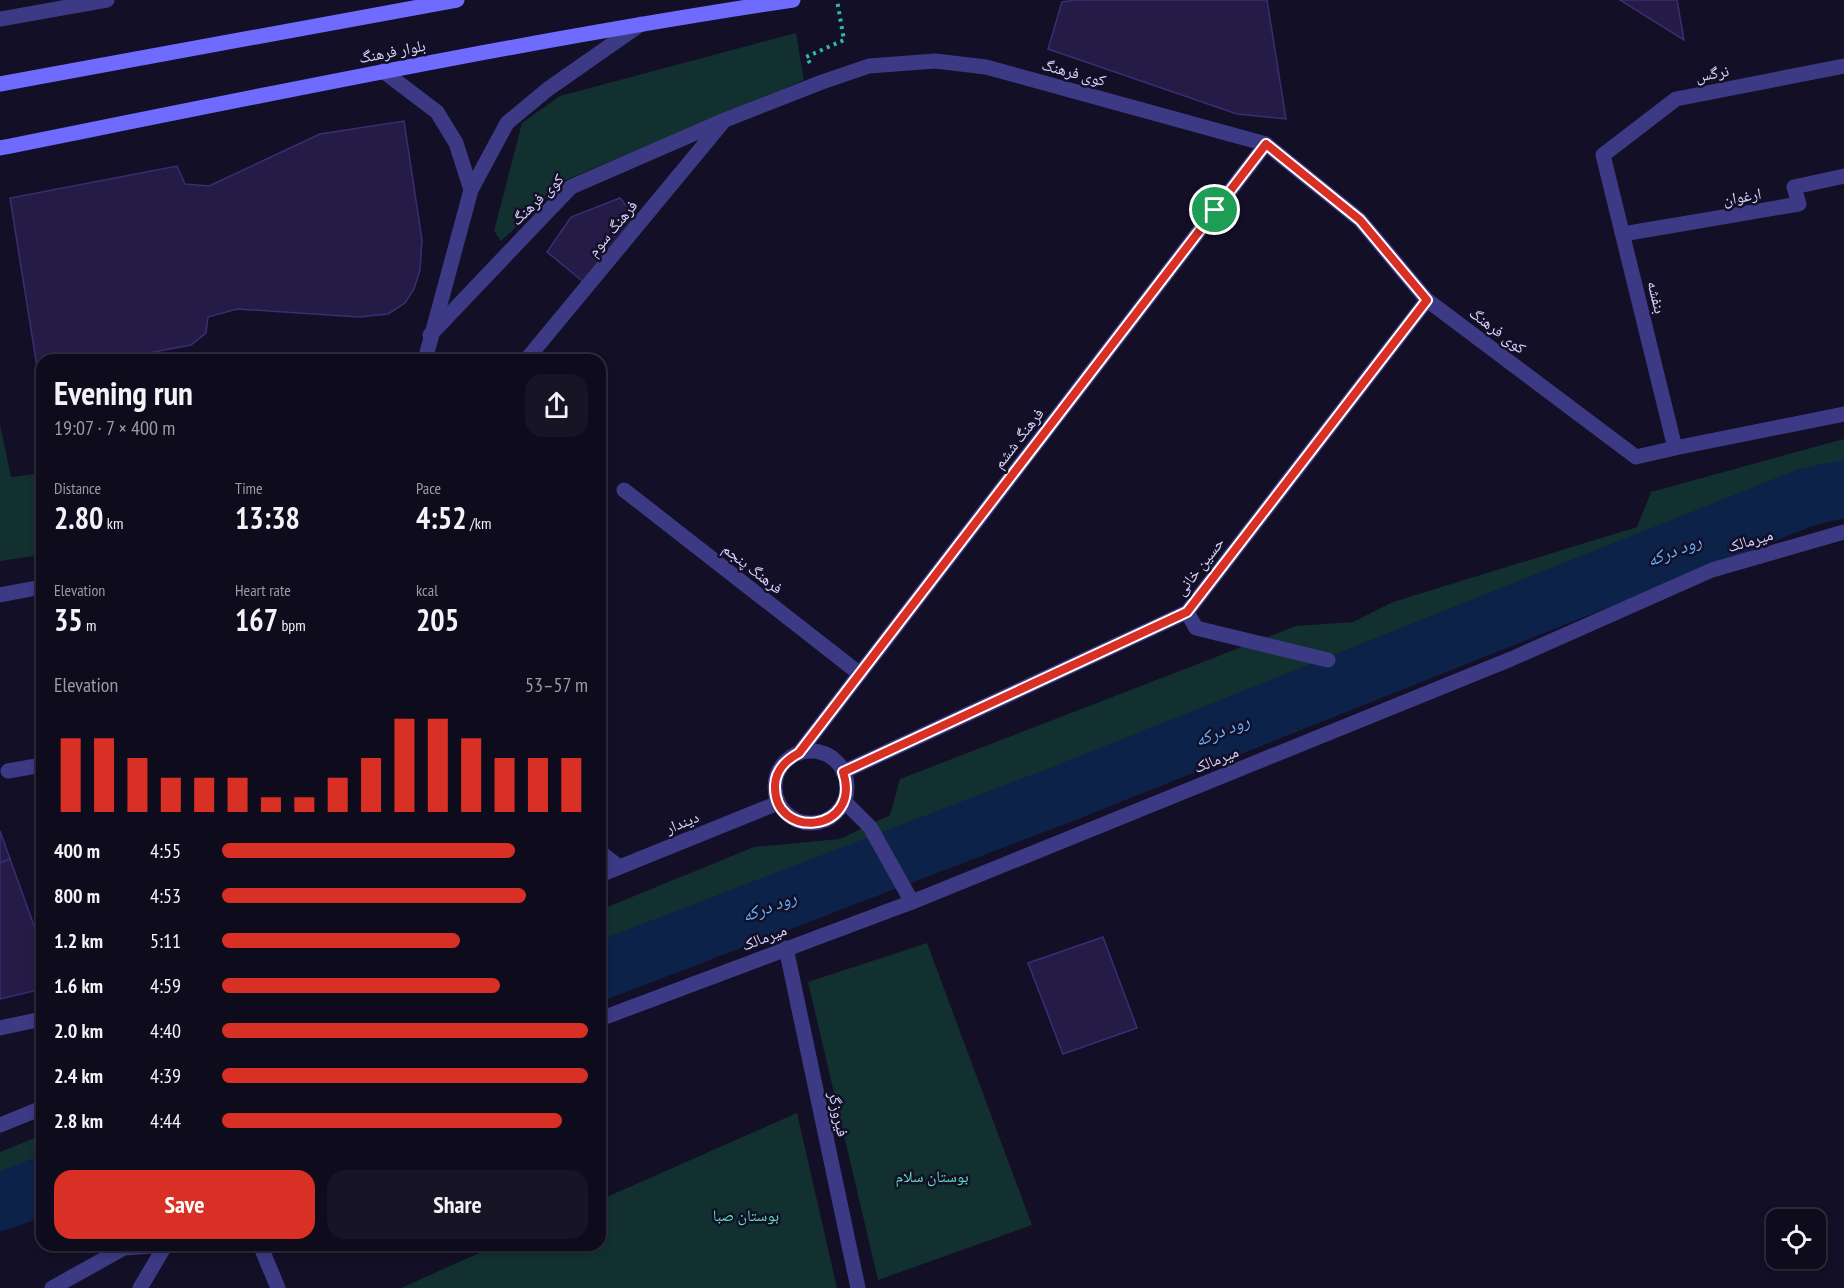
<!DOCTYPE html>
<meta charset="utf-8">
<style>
:root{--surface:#0e0b1c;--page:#171425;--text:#f1f3f6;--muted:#9b9ba3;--line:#2e2b3b;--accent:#d93025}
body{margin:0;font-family:"PT Sans Narrow","Noto Naskh Arabic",sans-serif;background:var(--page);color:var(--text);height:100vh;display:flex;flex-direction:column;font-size:22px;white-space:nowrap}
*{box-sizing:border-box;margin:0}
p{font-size:20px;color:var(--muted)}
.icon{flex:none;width:33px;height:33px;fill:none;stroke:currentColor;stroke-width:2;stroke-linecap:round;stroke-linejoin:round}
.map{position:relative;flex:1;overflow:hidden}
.panel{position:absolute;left:36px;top:354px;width:570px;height:897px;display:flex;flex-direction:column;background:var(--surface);border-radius:18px;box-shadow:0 3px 9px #0003,0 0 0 2px var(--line)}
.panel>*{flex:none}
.controls{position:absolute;left:1766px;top:1209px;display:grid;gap:12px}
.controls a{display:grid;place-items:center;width:60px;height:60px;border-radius:12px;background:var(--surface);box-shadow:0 3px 9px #0003,0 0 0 2px var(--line);font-size:30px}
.pin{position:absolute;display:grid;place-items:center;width:51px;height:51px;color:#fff;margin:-26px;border:3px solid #fff;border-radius:50%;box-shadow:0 2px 6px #0007}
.round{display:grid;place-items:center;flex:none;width:63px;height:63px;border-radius:18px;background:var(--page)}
.overview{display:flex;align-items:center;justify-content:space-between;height:102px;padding:0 18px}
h1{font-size:33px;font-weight:700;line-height:45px}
.figures{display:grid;grid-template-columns:repeat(3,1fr);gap:9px;height:102px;padding:6px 18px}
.figures div{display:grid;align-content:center}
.figures b{font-size:30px;font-weight:700}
.figures small{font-size:16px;font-weight:400}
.figures p{font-size:16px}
.chart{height:168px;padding:12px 18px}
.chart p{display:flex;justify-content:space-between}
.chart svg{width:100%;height:108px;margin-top:6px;stroke:var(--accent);stroke-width:6}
.action{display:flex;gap:12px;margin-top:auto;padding:12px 18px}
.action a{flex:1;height:69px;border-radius:18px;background:var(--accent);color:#fff;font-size:24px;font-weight:700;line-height:69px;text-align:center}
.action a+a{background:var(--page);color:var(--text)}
ul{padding:0 18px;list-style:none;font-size:20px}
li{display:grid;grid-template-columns:96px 72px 1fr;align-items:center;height:45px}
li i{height:15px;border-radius:8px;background:var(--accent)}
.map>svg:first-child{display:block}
.green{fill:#12302f}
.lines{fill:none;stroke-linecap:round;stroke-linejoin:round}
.river{stroke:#0c2248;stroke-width:58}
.building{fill:#241b47;stroke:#3b2d73;stroke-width:1.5}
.path{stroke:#2fb8b0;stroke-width:4;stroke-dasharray:3 4.5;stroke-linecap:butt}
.minor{stroke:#3d3a85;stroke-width:15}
.tertiary{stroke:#3d3a85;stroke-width:15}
.secondary{stroke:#6f6bff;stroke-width:15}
.route-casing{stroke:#fff;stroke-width:12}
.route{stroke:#d93025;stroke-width:8}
.labels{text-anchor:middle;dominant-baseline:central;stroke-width:5;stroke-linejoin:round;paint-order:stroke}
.street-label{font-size:16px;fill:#d9d4ff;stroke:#130f26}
.park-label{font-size:16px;fill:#5fe0c0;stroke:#130f26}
.water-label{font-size:18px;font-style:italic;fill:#62b6ff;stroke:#130f26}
</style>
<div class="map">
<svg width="1844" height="1288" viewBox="0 0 1844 1288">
<rect width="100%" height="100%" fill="#130f26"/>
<g class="green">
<polygon points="796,33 804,80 566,180 501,241 494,231 522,123 560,96"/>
<polygon points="0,424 11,477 42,473 42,555 0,561"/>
<polygon points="1844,439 1844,472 1418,630 921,820 600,951 600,910 754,847 840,839 890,815 900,779 1296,626 1353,622 1393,602 1637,527 1651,492"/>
<polygon points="927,943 1032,1225 878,1280 808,982"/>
<polygon points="797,1113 837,1288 401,1288 497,1245 600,1245 600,1200"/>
<polygon points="42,1135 42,1170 0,1186 0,1152"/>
</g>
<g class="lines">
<g class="river">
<polyline points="600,971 1065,793 1807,497 1844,489"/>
<polyline points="0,1202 42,1186"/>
</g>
</g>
<g class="building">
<polygon points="1075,0 1267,0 1286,119 1237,114 1048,49 1062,2"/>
<polygon points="1620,0 1677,0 1684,40"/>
<polygon points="404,121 422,240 420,270 414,289 405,303 388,314 359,317 237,309 208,317 206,333 191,345 110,360 42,360 42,372 38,373 10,198 177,166 185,184 209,186 320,134"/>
<polygon points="620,198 636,217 586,284 547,252 571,217"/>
<polygon points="0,831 10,859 0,863"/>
<polygon points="10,859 42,948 42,989 0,999 0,863"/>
<polygon points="1103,937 1137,1028 1063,1054 1028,963"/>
</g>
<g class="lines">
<polyline class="path" points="810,63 806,57 844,40 837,0"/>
<g class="minor">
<polyline points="0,19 107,0"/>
<polyline points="383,71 437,112 456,143 471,190"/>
<polyline points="1623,234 1799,204 1794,187 1844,176"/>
<polyline points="430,335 571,187 725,120 822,82 869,66 935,61 986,67 1266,144 1360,220 1427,300 1636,457 1675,448 1603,155 1676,99 1844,66"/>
<polyline points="425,360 471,190 507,123 548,89 641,24"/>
<polyline points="526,360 723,122"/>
<polyline points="624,490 860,674"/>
<polyline points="0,595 42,587"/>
<polyline points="1187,612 1196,628 1328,660"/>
<circle cx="811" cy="787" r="36"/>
<polyline points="799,753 1266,144"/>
<polyline points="8,771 42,765"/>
<polyline points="843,772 1187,612 1427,300"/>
<polyline points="844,801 870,827 912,902"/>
<polyline points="600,852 619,867"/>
<polyline points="600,875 778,803"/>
<polyline points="786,948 858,1288"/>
<polyline points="0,1028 42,1019"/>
<polyline points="0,1125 42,1108"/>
<polyline points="260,1245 278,1288"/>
</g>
<g class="tertiary">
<polyline points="1675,448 1844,414"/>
<polyline points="600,1019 912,902 1511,659 1712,570 1844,532"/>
<polyline points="52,1288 124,1248 166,1245"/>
<polyline points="140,1288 165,1246"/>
</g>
<g class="secondary">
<polyline points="0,84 457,0"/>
<path d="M0 148C264 95 527 40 793 0"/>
</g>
</g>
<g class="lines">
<g class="route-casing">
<path id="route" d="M1266 144 1360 220 1427 300 1187 612 843 772C863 832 773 842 775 785 776 769 786 760 799 753Z"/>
</g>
<use href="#route" class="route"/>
</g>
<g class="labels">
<g class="street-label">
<text transform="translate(392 51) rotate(-11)">بلوار فرهنگ</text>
<text transform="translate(1074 72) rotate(15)">کوی فرهنگ</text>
<text transform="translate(1712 73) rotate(-11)">نرگس</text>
<text transform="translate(1742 196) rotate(-10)">ارغوان</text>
<text transform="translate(537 199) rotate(-44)">کوی فرهنگ</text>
<text transform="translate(612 228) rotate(-50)">فرهنگ سوم</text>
<text transform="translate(1657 297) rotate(76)">بنفشه</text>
<text transform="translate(1498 330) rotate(37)">کوی فرهنگ</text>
<text transform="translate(1018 438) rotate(-52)">فرهنگ ششم</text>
<text transform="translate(1750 540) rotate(-16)">میرمالک</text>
<text transform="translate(1199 566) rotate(-52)">حسین خانی</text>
<text transform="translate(753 568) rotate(38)">فرهنگ پنجم</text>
<text transform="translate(1216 759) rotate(-22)">میرمالک</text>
<text transform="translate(682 822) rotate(-22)">دیندار</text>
<text transform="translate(764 937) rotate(-21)">میرمالک</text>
<text transform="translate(839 1114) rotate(78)">فیروزگر</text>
</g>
<g class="park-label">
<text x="932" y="1176">بوستان سلام</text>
<text x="746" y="1215">بوستان صبا</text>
</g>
<g class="water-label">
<text transform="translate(1674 550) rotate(-22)">رود درکه</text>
<text transform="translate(1222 730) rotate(-22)">رود درکه</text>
<text transform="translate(769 906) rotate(-21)">رود درکه</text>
</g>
</g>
</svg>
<div class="controls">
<a><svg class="icon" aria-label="locate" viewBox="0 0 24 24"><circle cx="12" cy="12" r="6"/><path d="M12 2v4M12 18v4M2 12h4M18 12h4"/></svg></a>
</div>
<div class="pin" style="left:1215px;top:210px;background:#1e9e55"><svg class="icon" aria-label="arrive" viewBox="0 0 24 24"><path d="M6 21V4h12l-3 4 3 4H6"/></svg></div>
<section class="panel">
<div class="overview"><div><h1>Evening run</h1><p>19:07 · 7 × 400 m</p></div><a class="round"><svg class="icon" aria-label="share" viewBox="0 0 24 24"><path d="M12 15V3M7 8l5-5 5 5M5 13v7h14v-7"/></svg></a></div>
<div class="figures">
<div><p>Distance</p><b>2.80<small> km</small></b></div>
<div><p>Time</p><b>13:38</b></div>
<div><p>Pace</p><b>4:52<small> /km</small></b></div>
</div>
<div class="figures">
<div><p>Elevation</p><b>35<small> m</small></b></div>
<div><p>Heart rate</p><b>167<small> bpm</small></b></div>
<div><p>kcal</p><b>205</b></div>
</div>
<div class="chart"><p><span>Elevation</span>53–57 m</p>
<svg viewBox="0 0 160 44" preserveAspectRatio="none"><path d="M5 44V14M15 44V14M25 44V22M35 44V30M45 44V30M55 44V30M65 44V38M75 44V38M85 44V30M95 44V22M105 44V6M115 44V6M125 44V14M135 44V22M145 44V22M155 44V22"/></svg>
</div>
<ul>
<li><b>400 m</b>4:55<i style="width:80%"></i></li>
<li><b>800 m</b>4:53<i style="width:83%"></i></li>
<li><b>1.2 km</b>5:11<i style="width:65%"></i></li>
<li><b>1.6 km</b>4:59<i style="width:76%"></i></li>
<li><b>2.0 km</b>4:40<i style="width:100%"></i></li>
<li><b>2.4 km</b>4:39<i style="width:100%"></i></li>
<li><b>2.8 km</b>4:44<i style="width:93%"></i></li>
</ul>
<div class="action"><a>Save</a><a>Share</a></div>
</section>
</div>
